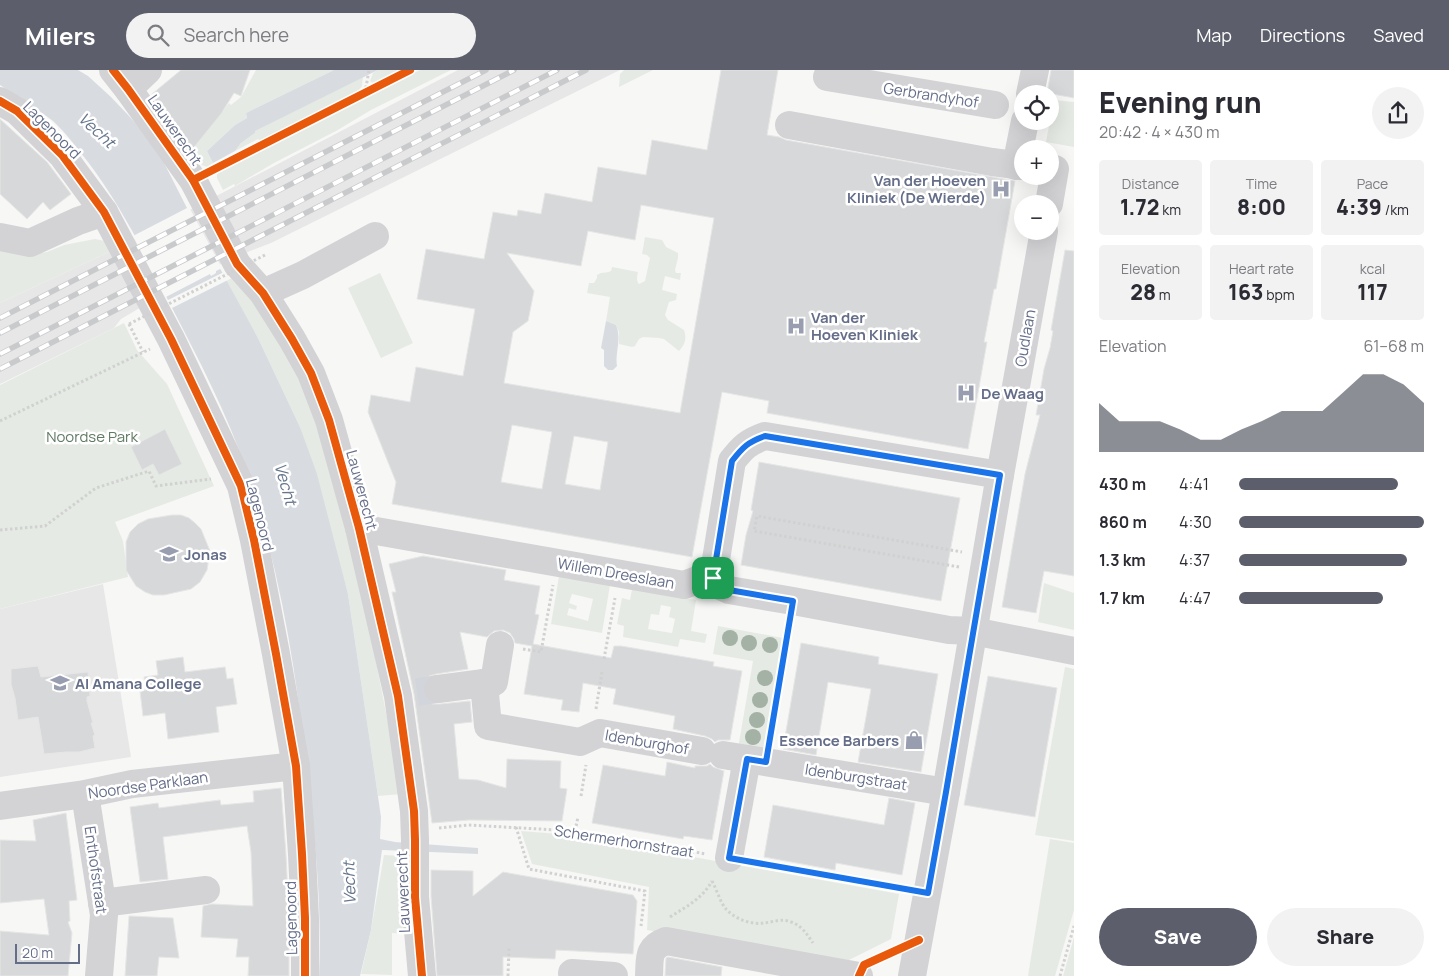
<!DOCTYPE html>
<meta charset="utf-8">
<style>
:root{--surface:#fff;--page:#f2f2f3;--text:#2b2b33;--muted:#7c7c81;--accent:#5c5f6b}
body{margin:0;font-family:Manrope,sans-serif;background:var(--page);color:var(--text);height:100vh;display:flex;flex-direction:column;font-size:19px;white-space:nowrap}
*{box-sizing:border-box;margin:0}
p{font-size:16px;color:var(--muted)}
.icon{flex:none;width:28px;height:28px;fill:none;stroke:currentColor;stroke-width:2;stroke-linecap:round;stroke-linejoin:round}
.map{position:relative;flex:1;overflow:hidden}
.side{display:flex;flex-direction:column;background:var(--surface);width:375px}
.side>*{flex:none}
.fabs{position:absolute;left:1014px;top:15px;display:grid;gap:10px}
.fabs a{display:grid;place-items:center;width:45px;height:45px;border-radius:50%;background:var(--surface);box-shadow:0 5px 20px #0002;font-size:25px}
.scale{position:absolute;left:15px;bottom:12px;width:65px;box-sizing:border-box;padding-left:5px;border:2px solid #656e89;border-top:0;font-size:14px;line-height:18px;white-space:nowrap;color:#656e89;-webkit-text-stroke:4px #fff;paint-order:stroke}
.pin{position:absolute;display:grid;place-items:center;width:42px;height:42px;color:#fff;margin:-21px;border-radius:10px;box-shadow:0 2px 8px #0006}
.round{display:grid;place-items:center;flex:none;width:52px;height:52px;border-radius:26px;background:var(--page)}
.headline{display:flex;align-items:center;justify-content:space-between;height:85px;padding:0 25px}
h1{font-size:28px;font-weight:800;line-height:38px}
.metrics{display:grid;grid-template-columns:repeat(3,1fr);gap:8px;height:85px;padding:5px 25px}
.metrics div{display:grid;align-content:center;border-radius:5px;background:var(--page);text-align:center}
.metrics b{font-size:21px;font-weight:800}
.metrics small{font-size:14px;font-weight:400}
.metrics p{font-size:14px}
.chart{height:140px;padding:10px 25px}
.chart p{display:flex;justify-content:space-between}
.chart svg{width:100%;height:90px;margin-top:5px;fill:var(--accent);opacity:.7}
.button{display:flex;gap:10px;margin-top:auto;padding:10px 25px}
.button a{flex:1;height:58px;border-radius:30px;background:var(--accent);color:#fff;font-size:20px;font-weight:800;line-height:58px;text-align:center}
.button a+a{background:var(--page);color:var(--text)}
ul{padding:0 25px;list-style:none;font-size:16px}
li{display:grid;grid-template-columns:80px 60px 1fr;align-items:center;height:38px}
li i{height:12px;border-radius:6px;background:var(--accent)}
header{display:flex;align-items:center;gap:30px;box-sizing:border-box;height:70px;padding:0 25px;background:var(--accent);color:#fff}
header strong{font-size:24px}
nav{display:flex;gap:28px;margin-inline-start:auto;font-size:18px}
.search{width:350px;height:45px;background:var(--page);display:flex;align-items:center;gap:12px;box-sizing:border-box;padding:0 18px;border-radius:28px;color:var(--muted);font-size:19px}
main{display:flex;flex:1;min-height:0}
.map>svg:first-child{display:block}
.built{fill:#e7e7e8}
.green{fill:#e5ebe4;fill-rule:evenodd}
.water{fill:#d8dce1}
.pier{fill:#f7f7f6}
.building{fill:#d7d8d9;stroke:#e6e6e6;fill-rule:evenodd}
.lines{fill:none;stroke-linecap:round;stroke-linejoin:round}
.minor-tunnel{stroke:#d2d5db;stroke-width:28;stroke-dasharray:28 14;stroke-linecap:butt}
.path{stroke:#d1d1d1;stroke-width:3;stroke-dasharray:2.5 2.5;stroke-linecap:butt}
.minor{stroke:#d3d3d5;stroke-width:28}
.rail-casing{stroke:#c9cacc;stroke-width:5.5}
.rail{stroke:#fff;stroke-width:4;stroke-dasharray:11;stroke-linecap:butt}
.path-bridge{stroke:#d1d1d1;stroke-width:3;stroke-dasharray:2.5 2.5;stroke-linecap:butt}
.cycleway-casing{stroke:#fff;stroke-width:11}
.cycleway{stroke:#e8590c;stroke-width:8}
.tree{fill:#a4b2a5}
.route-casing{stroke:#fff;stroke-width:10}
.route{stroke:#1a73e8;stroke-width:6}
.labels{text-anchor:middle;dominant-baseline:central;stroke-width:5;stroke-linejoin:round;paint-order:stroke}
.street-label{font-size:15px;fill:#656e89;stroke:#fff}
.poi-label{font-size:15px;font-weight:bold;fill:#656e89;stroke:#fff;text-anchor:start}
.park-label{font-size:15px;fill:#607a63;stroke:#fff}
.water-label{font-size:16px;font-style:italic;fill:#65768b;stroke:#fff}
</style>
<header>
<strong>Milers</strong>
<div class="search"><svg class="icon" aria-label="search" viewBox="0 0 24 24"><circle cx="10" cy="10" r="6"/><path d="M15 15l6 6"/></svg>Search here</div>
<nav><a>Map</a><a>Directions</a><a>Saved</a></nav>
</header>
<main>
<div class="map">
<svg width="1074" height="906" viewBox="0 0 1074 906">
<rect width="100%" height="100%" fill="#f7f7f6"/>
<g class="built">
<polygon points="458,0 620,0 271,173 232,188 143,236 121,249 114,258 0,314 0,233 111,181"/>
<polygon points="103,514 131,687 0,707 0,539"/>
</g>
<g class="green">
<polygon points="256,0 334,0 246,43 247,48 235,55 207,81 213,93 207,97 202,95 191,81 229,33 231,35 241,27"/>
<polygon points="378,0 398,0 373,13 370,11 373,3"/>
<polygon points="420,0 451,0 371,40 336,61 274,93 235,116 234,114 223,120 217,108 217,104 219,102"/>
<polygon points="624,0 653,0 619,17 620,4"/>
<polygon points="363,6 362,16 359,20 260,71 258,69 235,81 241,73 255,63 254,61"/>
<polygon points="1054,30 1074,32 1074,77 1046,72"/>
<path d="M645 167 662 170 666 177 678 183V188L675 200 676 203H681L680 210 665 206 662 220 677 224 676 230 669 232 665 245 668 250 684 260C687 269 685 274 679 281L664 269 659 268 643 267 639 269 635 276 632 277 619 274V262L616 255 606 251 610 227 587 223 589 213H594L597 208V205C603 201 605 204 611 201L612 197 638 202C637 207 636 210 639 214L645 211 650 188 647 185 642 184Z"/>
<polygon points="95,169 105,171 111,181 0,233 0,180 31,184 47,182 64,175"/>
<polygon points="380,203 413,273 381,288 348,218"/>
<polygon points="240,204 301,297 355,485 402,724 378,726 348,524 300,357 258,268 226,211"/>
<polygon points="124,253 137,280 167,314 214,416 115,452 123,471 128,507 0,539 0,315"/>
<path d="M559 506 610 515 602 563 551 554ZM572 524 593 529 588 551 567 545 569 538 576 540 577 536 569 533Z"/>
<polygon points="1044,513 1074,523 1074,560 1038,552"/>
<path d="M632 519 696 530 691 561 707 564 705 573 680 569 678 577 623 567 624 556 617 554 622 528 630 530ZM661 535 671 537 669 547 675 549 672 563 648 559 651 544 659 545Z"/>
<polygon points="718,556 783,568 763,688 737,684 753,591 713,584"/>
<polygon points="1065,597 1074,599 1074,771 1035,765"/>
<polygon points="521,761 572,765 899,824 891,869 841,894 647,860 649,817 532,794"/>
<polygon points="1050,769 1074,773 1074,840 1055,906 1028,906"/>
<polygon points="384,785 402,786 407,864 392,863 392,905 361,904 371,860"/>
<polygon points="1074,867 1074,906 1063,906"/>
</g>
<g class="water">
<path d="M0 0H78L88 6 111 27 129 46 144 63 162 89 187 138 258 268 300 357 317 404 348 524 374 699 381 747 380 769 395 772 478 778V784L382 780 371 860 360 906H319C322 841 316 775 308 710 297 606 281 502 247 402 227 343 198 288 169 232 145 184 121 136 88 92 77 78 66 63 53 51 36 38 18 27 0 15Z"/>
<polygon points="334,0 378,0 255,61 255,63 241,73 235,81 213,93 207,81 235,55 247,48 246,43"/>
<path d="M606 251 616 255C622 270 615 281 617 296L613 300H608L604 296V280L601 278Z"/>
</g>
<g class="pier">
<polygon points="189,137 222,198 216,201 216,203 211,206 210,204 164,228 133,166"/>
<polygon points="224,202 228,210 170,239 166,231"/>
</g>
<g class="building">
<polygon points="181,0 250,0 241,26 234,23 221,44 191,81 152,26 152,24"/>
<path d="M721 0H778L767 65 779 67 786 70 1015 111 996 219H994L984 272H987L968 379 767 343 769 331 722 322 692 487 392 434 396 412 368 342 371 325 410 332 416 297 463 306 475 239 417 229 426 179 484 189 493 142 517 146 518 140 541 144 545 123 592 132 598 97 646 105 652 70 707 80ZM641 135 714 148 680 343 504 313 513 262 528 251 534 221 507 183 581 196 588 161 635 170ZM512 355 552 362 542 419 501 412ZM574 366 608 372 600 420 565 414Z"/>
<polygon points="1051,0 1074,0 1074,28 1047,23"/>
<polygon points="0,49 47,92 71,124 50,140 43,132 27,149 0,124"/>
<polygon points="1065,180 1074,181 1074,506 1044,501 1036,543 1002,537 1025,404 1040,345 1036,345 1044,299 1050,278 1053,261 1051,260"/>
<polygon points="165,359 182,394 159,405 153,394 142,400 131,377"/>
<polygon points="759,392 960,428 941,531 741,495 746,465 753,441 751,440"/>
<polygon points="172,445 181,445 189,448 195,453 201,459 210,481 207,500 200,512 191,519 164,525 153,525 145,522 136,516 126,500 126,472 130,462 138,454 148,449"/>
<polygon points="423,486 506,500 504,510 540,516 535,544 539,545 533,574 611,588 614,576 621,576 714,592 713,596 742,601 730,670 718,670 715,672 712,669 705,666 673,659 675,646 613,634 616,619 583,613 579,642 561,640 563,630 524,624 532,576 515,573 514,569 510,563 503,560 494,561 487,567 460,562 468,599 436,604 429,606 424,613 423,621 425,628 432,634 440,634 470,631 472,652 454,654 459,709 478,710 506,718 507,689 561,691 560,718 567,719 562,751 469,750 432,753 414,624 392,522 396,522 389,494"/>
<polygon points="801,573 879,587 878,594 938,604 921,702 858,692 871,619 828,612 816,685 783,679"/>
<polygon points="183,587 185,602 225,597 227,609 233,608 237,634 216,637 219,662 168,669 165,643 143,646 140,621 146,620 144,607 158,605 156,591"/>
<polygon points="38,596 41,607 88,602 90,626 87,627 87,631 93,653 91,653 95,665 93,666 95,678 79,682 66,682 44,684 38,647 18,650 15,628 11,614 11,599"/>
<polygon points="988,606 1057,618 1035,747 964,735"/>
<polygon points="667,692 695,698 695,696 707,696 710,694 713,697 724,701 712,770 684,766 683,769 592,753 603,695 665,706"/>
<polygon points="281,718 286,785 289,848 289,906 248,906 249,887 236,887 238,869 201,867 203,836 212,834 253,836 251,782 247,756 163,767 168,809 140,812 130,737 158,733 159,738 220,730 221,735 254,732 253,721"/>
<polygon points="889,728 915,733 902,805 836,793 835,800 764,787 773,735 884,755"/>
<polygon points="66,743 77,830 69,831 70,851 68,852 72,863 68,906 0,906 0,861 49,865 44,829 0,833 0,770 36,771 33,750"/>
<polygon points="431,800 473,801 473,826 503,802 633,825 637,831 633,884 556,880 555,889 503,887 503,906 437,906 431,826"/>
<polygon points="129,846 173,848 179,888 159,887 157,906 125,906"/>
<polygon points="668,887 722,897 721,906 665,906 666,888"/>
</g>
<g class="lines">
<polyline class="minor-tunnel" points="417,622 438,619"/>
<g class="path">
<polyline points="365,23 369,0"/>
<polyline points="129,254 143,282"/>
<polyline points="0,351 150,279"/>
<polyline points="0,460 45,456 96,418 149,401 156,416 211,409"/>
<polyline points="959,497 754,461 757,446 962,482"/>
<polyline points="523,579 541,582 553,515"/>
<polyline points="604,589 615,528"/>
<polyline points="596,639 602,602"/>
<polyline points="769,670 789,555"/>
<polyline points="581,726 586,695"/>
<polyline points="516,757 529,799 645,821 641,856"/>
<polyline points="439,758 468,755 575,761 706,784"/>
<polyline points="575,761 578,747"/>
<polyline points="751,792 903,819"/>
<path d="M712 811C717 820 720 832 726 839 735 849 751 855 764 853 773 852 783 848 791 852 802 856 807 864 813 873"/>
<path d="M670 847C687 836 702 829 712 811"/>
<polyline points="508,906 509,877"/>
<polyline points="1060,906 1074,856"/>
</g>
<g class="minor">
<polyline points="113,0 128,19 193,110 237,194 263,223 292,269 311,303 329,350 359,458 398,626 414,741 415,770 415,827 422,906"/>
<polyline points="844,0 827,7 995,35"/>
<polyline points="128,19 148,0"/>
<polyline points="1030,24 1035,0"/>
<polyline points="0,31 17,41 62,85 104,142 171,269 241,416 254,470 276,584 296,696 302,784 305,848 305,906"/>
<polyline points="789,55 992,92 1022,96"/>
<polyline points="1016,96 1025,51"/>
<polyline points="1049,134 1055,99"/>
<polyline points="0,167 30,173 78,151 104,142"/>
<polyline points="263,223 303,205 375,166"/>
<polyline points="359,458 684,515 703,508 713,508 718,515 729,520 793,531 949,560 973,561 1074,581"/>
<path d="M713 508 732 391C743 377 748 372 765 366L1000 405"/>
<polyline points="484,613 494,612 500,575"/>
<polyline points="438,619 484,613 488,656 580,672 600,663 702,681"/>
<polyline points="723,685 946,722"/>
<polyline points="85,724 104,845 99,906"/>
<polyline points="0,736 85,724 132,714 296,696"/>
<polyline points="729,788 747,689"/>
<polyline points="102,833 206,820"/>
<polyline points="572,903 614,906"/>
<path d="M649 906C650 888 647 878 666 871L859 906"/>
<polyline points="912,906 946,722 1000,405 1044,161"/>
</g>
<g class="rail-casing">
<g id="rail">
<polyline points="0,248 486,0"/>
<polyline points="0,263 514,0"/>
<polyline points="0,284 557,0"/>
<polyline points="0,299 586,0"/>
</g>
</g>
<use href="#rail" class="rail"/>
<polyline class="path-bridge" points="129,254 265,185"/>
<g class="cycleway-casing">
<g id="cycleway">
<polyline points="113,0 128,19 193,110 237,194 263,223 292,269 311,303 329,350 359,458 398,626 414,741 415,770 415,827 422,906"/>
<polyline points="0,31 17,41 62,85 104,142 171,269 241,416 254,470 276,584 296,696 302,784 305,848 305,906"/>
<polyline points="193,110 410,0"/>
<polyline points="859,906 864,895 919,870"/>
</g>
</g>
<use href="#cycleway" class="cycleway"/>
</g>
<g class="tree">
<circle cx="730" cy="568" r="8"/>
<circle cx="749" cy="573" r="8"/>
<circle cx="770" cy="575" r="8"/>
<circle cx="765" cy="608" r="8"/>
<circle cx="760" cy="630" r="8"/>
<circle cx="757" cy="650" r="8"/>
<circle cx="753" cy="667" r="8"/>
</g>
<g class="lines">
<g class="route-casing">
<path id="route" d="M765 366 1000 405 946 722 928 823 729 788 747 689 766 692 793 531 729 520 718 515 713 508 732 391C743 377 748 372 765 366Z"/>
</g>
<use href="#route" class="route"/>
</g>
<defs>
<g id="hospital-bare" transform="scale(1.5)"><path d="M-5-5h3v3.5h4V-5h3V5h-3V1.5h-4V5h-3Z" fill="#989eaf" stroke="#fff" stroke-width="2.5" paint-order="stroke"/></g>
<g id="school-bare" transform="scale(1.5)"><path d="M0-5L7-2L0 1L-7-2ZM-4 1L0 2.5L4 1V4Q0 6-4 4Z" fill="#989eaf" stroke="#fff" stroke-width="2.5" paint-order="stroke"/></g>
<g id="shop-bare" transform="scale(1.5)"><path d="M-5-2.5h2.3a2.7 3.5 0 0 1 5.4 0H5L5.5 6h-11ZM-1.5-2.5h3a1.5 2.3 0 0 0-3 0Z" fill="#989eaf" stroke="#fff" stroke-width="2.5" paint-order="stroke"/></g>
</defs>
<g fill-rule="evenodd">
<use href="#hospital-bare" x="1001" y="119"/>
<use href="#hospital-bare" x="796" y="256"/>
<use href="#hospital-bare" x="966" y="323"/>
<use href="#school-bare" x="169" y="484"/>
<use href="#school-bare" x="60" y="613"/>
<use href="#shop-bare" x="914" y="670"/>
</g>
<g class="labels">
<g class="street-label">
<text transform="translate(931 25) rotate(9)">Gerbrandyhof</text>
<text transform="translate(52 60) rotate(45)">Lagenoord</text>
<text transform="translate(175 60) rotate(55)">Lauwerecht</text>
<text transform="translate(1025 268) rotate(-80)">Oudlaan</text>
<text transform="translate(362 420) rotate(75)">Lauwerecht</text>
<text transform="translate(260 445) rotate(76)">Lagenoord</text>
<text transform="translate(616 503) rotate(10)">Willem Dreeslaan</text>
<text transform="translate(647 672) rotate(10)">Idenburghof</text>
<text transform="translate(856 707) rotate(9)">Idenburgstraat</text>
<text transform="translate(148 715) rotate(-8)">Noordse Parklaan</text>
<text transform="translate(624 771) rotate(9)">Schermerhornstraat</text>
<text transform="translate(96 800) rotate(82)">Enthofstraat</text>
<text transform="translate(403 822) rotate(-92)">Lauwerecht</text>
<text transform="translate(291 848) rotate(-91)">Lagenoord</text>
</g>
<g class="poi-label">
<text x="986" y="110" text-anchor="end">Van der Hoeven<tspan x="986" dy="17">Kliniek (De Wierde)</tspan></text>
<text x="811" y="247">Van der<tspan x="811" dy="17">Hoeven Kliniek</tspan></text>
<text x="981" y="323">De Waag</text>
<text x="184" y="484">Jonas</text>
<text x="75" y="613">Al Amana College</text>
<text x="899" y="670" text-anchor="end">Essence Barbers</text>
</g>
<g class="park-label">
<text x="92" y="366">Noordse Park</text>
</g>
<g class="water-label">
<text transform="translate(97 60) rotate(43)">Vecht</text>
<text transform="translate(286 414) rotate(74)">Vecht</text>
<text transform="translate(349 813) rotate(-92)">Vecht</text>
</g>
</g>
</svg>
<div class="fabs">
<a><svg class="icon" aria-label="locate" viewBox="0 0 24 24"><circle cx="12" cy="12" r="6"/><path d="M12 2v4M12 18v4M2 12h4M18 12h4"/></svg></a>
<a>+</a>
<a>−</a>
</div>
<div class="scale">20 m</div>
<div class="pin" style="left:713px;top:508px;background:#1e9e55"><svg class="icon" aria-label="arrive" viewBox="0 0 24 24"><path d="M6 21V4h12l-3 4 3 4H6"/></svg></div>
</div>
<section class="side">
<div class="headline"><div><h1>Evening run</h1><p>20:42 · 4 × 430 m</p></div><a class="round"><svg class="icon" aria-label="share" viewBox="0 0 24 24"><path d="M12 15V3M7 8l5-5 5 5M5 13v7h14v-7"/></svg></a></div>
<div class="metrics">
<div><p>Distance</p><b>1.72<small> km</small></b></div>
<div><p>Time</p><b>8:00</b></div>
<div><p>Pace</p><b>4:39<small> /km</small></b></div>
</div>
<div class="metrics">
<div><p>Elevation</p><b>28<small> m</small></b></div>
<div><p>Heart rate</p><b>163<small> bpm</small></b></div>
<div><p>kcal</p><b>117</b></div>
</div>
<div class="chart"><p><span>Elevation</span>61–68 m</p>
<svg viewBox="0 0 160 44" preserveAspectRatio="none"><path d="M0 44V20L10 29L20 29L30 29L40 33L50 38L60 38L70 33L80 29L90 24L100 24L110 24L120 15L130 6L140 6L150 11L160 20V44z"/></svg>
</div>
<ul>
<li><b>430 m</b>4:41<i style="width:86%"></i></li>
<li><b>860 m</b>4:30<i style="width:100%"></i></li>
<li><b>1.3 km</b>4:37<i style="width:91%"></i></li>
<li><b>1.7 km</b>4:47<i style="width:78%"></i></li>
</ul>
<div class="button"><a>Save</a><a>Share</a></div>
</section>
</main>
